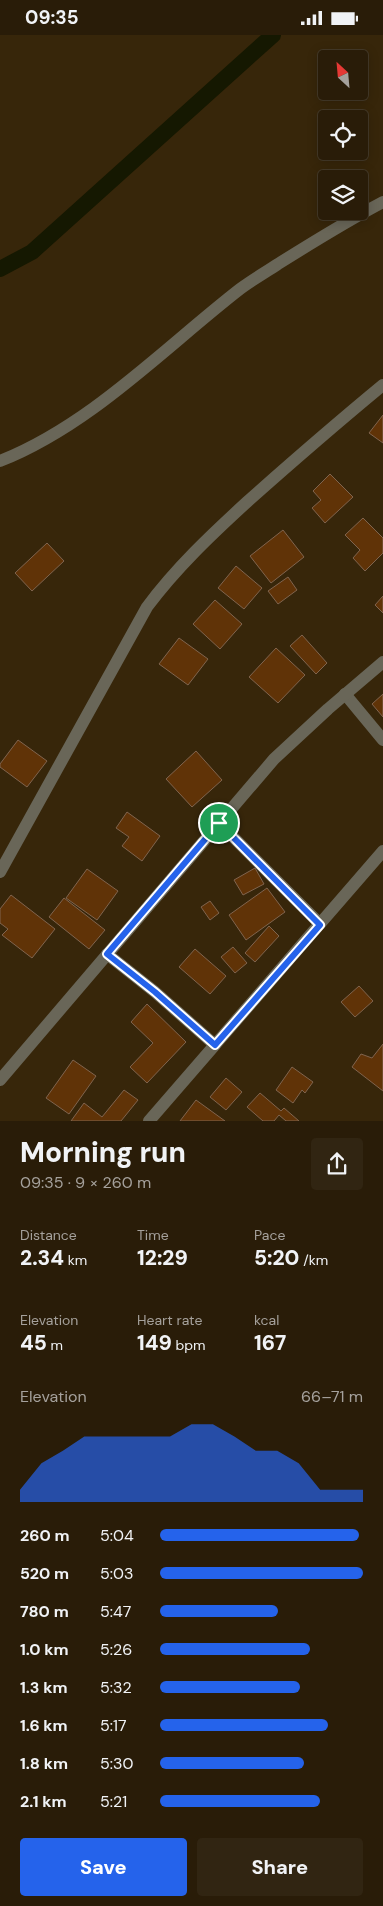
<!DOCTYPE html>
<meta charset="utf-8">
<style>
:root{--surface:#291c08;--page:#312512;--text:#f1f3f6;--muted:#a5a19c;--line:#453a29;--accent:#2563eb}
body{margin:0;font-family:"DM Sans",sans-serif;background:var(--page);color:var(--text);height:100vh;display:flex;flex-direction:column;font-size:19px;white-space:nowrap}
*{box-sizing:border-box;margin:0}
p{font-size:16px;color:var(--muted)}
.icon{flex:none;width:28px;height:28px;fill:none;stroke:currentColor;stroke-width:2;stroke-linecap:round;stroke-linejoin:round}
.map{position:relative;height:1086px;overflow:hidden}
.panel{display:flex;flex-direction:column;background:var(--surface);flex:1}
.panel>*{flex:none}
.needle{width:32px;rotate:334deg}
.controls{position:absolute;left:318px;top:15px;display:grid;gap:10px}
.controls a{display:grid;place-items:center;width:50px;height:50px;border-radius:5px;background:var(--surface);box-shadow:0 2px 12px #0003,0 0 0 1px var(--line);font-size:25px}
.pin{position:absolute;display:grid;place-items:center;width:42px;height:42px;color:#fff;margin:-21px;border:2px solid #fff;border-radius:50%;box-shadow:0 1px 5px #0007}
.round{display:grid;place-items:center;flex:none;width:52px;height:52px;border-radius:5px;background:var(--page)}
.summary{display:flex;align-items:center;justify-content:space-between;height:85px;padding:0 20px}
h1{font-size:28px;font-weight:800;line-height:38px}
.stats{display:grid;grid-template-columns:repeat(3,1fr);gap:8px;height:85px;padding:5px 20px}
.stats div{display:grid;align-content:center}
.stats b{font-size:21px;font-weight:800}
.stats small{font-size:14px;font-weight:400}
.stats p{font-size:14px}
.chart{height:140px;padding:10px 20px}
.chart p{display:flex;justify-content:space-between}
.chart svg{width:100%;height:90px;margin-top:5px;fill:var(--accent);opacity:.7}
.primary-button{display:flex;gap:10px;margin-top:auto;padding:10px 20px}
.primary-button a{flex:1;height:58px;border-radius:5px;background:var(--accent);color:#fff;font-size:20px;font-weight:800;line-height:58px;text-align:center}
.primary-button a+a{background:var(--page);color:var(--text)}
ul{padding:0 20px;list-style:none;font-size:16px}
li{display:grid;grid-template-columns:80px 60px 1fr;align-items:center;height:38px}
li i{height:12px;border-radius:6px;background:var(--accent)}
.status{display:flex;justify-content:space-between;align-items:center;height:35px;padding:0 25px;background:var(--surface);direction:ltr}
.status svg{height:14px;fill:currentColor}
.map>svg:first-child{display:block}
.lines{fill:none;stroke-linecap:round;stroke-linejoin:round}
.canal{stroke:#151801;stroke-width:16}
.building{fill:#603307;stroke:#80644e}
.minor{stroke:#696658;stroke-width:12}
.route-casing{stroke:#fff;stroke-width:10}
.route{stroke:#2563eb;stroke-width:6}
</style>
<div class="status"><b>09:35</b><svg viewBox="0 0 49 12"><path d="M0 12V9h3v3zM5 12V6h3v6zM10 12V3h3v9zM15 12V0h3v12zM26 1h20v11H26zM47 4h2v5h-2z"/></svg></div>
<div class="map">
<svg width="383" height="1086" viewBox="0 0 383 1086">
<rect width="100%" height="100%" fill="#37260a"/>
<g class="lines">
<polyline class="canal" points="0,234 32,217 273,0"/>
</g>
<g class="building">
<polygon points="383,380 383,408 369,398"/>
<polygon points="330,439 353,462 325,488 312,473 321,465 313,456"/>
<polygon points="363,483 383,503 383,518 365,536 353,523 360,515 345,500"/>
<polygon points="283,495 304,522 271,548 250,521"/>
<polygon points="47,508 64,526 32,556 15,538"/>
<polygon points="236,531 262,553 244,574 218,553"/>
<polygon points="288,542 297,555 278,569 268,556"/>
<polygon points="383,561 383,578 375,570"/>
<polygon points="215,565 242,589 220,614 193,589"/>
<polygon points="302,600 327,628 316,639 290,611"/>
<polygon points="179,603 208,624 188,650 159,629"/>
<polygon points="276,613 305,640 278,668 249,642"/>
<polygon points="383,659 383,682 372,669"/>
<polygon points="18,705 47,726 27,752 0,732 0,729"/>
<polygon points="196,716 222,745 192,772 166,744"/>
<polygon points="127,777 160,801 142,826 122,811 129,802 116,793"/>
<polygon points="255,833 264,849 243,860 234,845"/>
<polygon points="87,834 118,856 97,885 66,863"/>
<polygon points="267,853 285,877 246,905 229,880"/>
<polygon points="11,860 55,894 32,923 2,900 8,894 0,888 0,874"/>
<polygon points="64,863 105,895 89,914 49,882"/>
<polygon points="210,866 219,878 210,885 201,872"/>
<polygon points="269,891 279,901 255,927 245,918"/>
<polygon points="233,912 247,928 235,938 221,922"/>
<polygon points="195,914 226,941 210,959 179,932"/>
<polygon points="359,951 373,966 355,982 341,967"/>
<polygon points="147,969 186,1007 147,1048 130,1032 153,1008 131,987"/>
<polygon points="383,1009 383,1056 352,1032 361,1019 372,1023"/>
<polygon points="73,1025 96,1041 69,1079 46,1063"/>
<polygon points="292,1032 313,1047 305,1058 302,1055 293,1068 276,1055"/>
<polygon points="226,1043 242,1057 226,1075 210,1062"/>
<polygon points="124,1055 138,1065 121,1086 71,1086 84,1068 102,1082"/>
<polygon points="260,1058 281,1076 284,1073 299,1086 286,1086 279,1080 274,1086 263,1086 247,1072"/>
<polygon points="196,1065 225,1086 180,1086"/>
</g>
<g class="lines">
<g class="minor">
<path d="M0 426C91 390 164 313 240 254 252 245 266 237 278 229 313 207 347 186 383 167"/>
<polyline points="345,659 383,705"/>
<polyline points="219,788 320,889"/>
<path d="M0 837 147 572C176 533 211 500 247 467 292 427 337 388 383 350"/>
<polyline points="107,919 155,957 215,1010"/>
<polyline points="0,1045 274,724 328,674 383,627"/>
<polyline points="149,1086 383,816"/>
</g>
</g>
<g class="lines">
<g class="route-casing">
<polygon id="route" points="219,788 320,890 215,1010 155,957 107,919"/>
</g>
<use href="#route" class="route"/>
</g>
</svg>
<div class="controls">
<a><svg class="needle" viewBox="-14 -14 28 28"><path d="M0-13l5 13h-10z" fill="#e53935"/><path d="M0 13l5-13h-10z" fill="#a5a19c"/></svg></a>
<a><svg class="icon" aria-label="locate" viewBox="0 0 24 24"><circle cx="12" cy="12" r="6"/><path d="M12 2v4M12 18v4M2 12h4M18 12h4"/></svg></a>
<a><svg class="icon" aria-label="layers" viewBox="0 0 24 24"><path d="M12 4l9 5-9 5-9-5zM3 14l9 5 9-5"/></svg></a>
</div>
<div class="pin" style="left:219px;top:788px;background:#1e9e55"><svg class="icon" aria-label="arrive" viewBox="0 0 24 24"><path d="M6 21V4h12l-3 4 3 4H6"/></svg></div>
</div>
<section class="panel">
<div class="summary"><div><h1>Morning run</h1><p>09:35 · 9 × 260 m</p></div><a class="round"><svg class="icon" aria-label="share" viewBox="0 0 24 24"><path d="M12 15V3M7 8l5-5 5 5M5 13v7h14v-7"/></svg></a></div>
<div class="stats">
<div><p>Distance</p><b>2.34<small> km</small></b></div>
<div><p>Time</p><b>12:29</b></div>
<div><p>Pace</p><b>5:20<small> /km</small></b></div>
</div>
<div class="stats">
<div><p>Elevation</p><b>45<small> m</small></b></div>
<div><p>Heart rate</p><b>149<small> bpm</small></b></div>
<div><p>kcal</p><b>167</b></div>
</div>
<div class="chart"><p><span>Elevation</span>66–71 m</p>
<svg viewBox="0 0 160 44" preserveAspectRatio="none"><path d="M0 44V38L10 25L20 19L30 12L40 12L50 12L60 12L70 12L80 6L90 6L100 12L110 19L120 19L130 25L140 38L150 38L160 38V44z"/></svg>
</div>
<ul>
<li><b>260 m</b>5:04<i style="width:98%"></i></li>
<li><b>520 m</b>5:03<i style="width:100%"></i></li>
<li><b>780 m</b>5:47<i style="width:58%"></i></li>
<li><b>1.0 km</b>5:26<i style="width:74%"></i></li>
<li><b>1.3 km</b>5:32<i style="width:69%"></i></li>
<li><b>1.6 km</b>5:17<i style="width:83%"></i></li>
<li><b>1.8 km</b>5:30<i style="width:71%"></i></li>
<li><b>2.1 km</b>5:21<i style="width:79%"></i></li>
</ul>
<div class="primary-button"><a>Save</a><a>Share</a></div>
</section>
